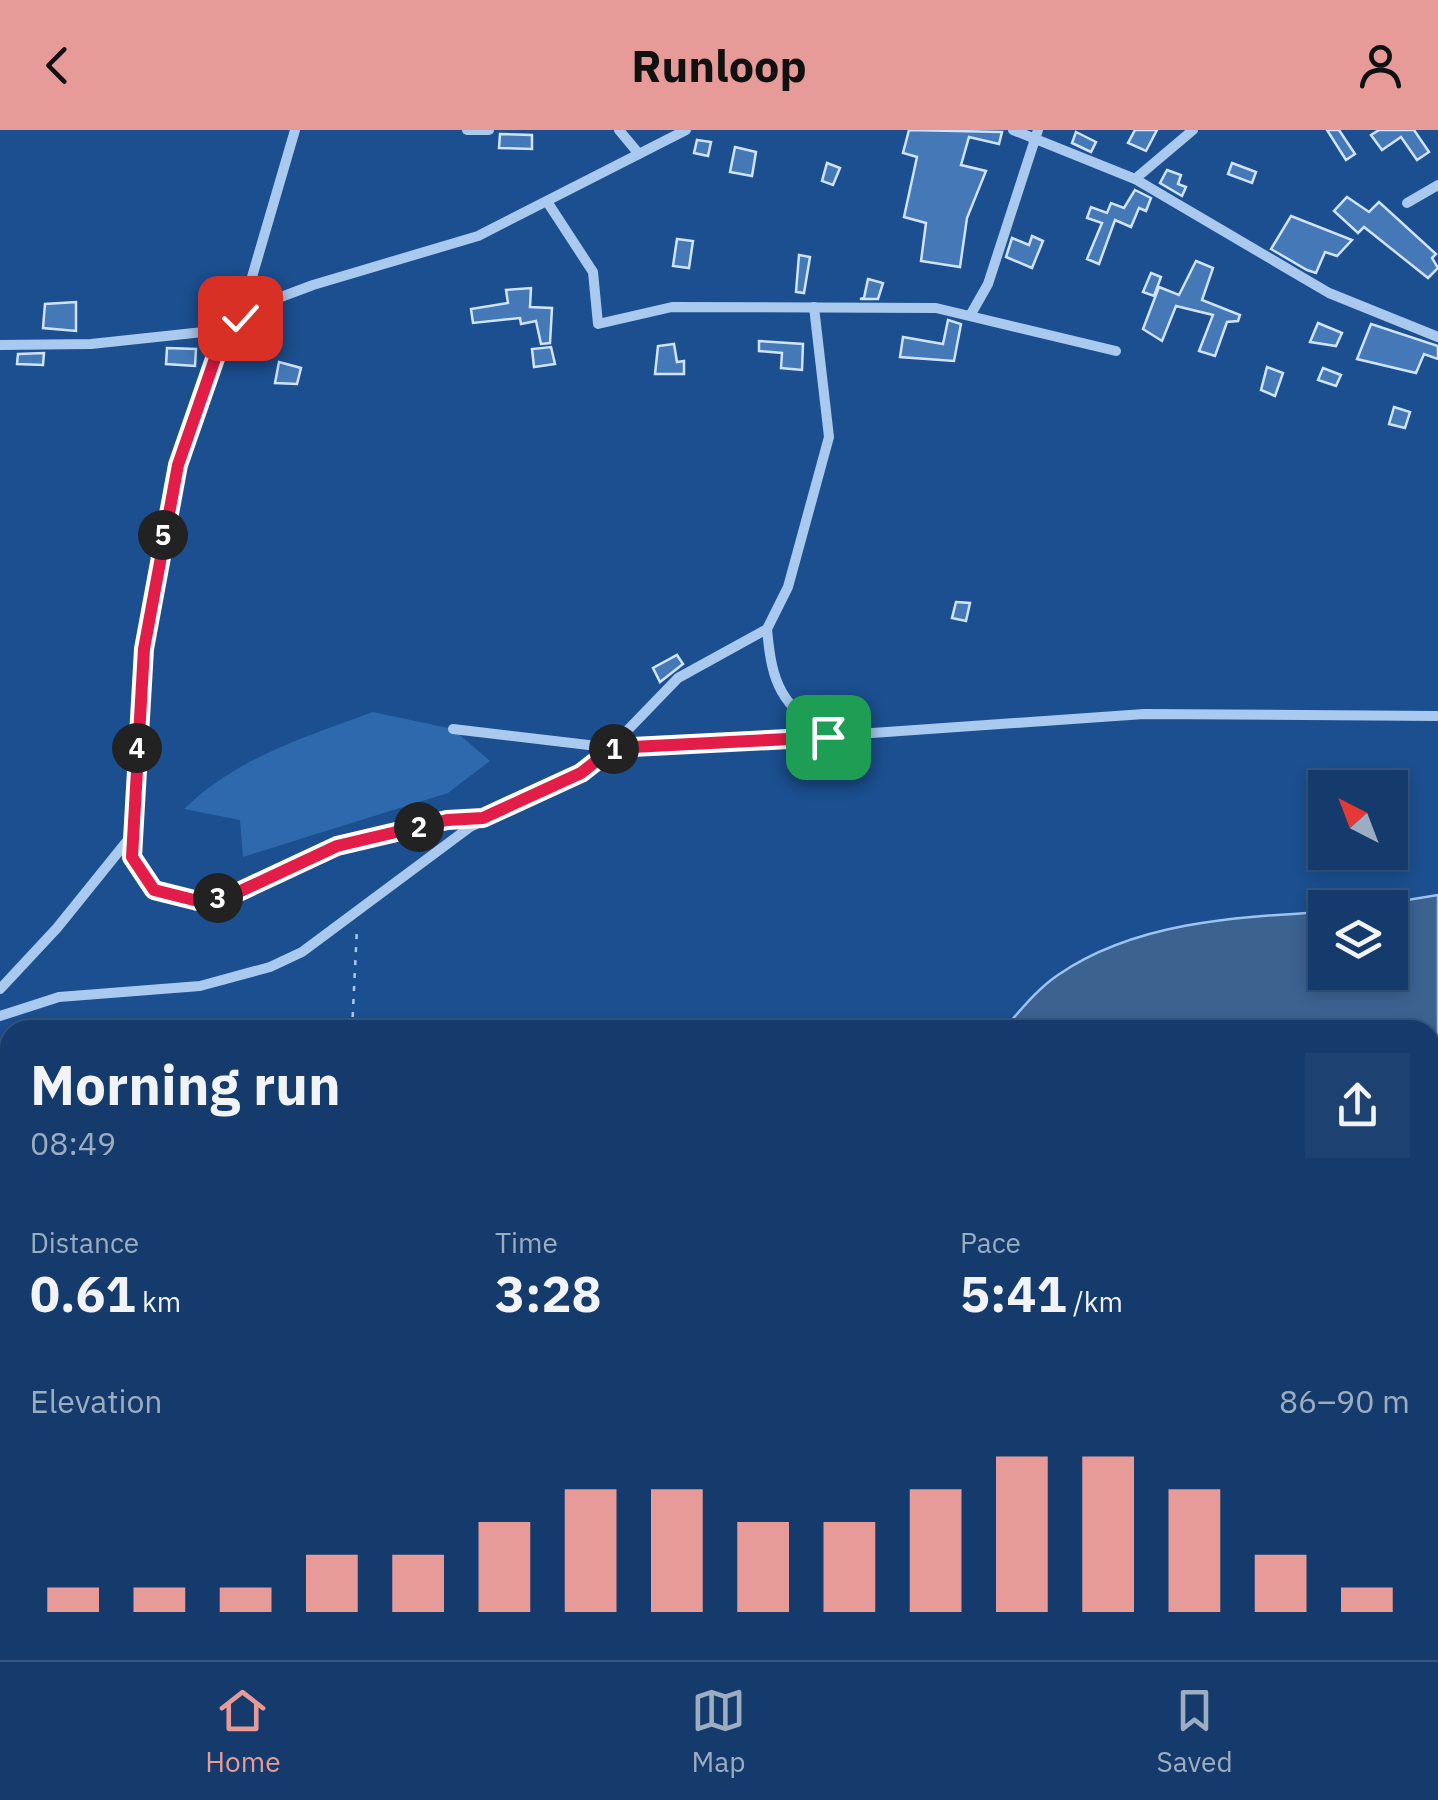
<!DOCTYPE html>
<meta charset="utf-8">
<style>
:root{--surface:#143b6b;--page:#1d4271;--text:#f1f3f6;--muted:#9dadc1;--line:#33557e;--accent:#e69b98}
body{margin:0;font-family:"IBM Plex Sans",sans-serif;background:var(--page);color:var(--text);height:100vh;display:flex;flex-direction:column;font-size:38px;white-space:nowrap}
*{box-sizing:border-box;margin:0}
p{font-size:32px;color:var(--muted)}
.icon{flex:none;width:55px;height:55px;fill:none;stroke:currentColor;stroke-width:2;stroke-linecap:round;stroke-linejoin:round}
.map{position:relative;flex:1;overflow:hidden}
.side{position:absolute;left:0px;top:890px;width:1440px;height:640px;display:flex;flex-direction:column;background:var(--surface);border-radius:30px 30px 0 0;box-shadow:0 5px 15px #0003,0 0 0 2px var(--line)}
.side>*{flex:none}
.needle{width:65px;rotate:318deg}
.fabs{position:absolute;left:1308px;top:640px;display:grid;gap:20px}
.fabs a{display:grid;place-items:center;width:100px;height:100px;border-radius:0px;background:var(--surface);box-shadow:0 5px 15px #0003,0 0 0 2px var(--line);font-size:50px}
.pin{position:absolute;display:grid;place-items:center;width:85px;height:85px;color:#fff;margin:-42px;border-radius:20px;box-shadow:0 5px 15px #0006}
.km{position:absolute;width:50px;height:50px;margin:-25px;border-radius:50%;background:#222;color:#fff;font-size:28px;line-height:50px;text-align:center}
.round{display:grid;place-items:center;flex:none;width:105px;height:105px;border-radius:0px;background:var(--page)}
.overview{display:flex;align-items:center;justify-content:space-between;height:170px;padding:0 30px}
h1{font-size:55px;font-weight:700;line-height:75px}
.stats{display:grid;grid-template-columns:repeat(3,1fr);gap:15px;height:170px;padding:10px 30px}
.stats div{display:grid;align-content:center}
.stats b{font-size:50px;font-weight:700}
.stats small{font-size:28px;font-weight:400}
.stats p{font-size:28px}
.chart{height:280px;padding:20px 30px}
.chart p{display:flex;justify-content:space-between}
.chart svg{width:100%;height:180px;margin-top:10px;stroke:var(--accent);stroke-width:6}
header{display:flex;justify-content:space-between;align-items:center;height:130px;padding:0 30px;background:var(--accent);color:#111;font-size:45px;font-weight:700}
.tab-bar{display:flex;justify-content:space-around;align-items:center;height:140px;border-top:2px solid var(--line);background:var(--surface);font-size:28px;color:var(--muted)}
.tab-bar a{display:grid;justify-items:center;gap:5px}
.tab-bar .current{color:var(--accent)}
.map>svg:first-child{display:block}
.green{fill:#2e69ad}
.water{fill:#3c6290;stroke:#9cc4f0;stroke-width:2.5}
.building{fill:#4478b7;stroke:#cfe3fa;stroke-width:2.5}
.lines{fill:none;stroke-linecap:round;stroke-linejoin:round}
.path{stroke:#a9c9ee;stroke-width:2.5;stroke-dasharray:5 8;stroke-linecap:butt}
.street{stroke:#a9c9ee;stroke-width:10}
.route-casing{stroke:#fff;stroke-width:20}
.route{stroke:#e11d48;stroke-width:12}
</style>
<header><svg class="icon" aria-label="back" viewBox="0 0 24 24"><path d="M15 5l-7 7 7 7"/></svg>Runloop<svg class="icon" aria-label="person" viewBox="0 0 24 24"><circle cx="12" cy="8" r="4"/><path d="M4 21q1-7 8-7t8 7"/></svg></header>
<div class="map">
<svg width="1438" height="1530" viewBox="0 0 1438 1530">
<rect width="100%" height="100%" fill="#1b4f8f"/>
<g class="green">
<path d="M373 582 453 599 490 631 448 663 243 727 240 690 184 679C236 628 305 607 373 582Z"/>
<polygon points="0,1302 10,1304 10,1500 0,1496"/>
<polygon points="69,1520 285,1520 254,1530 178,1530 147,1523 93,1527"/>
</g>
<g class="water">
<path d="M1438 765V1397L1430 1402V900H1003C1020 881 1037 859 1058 845 1135 792 1235 787 1325 782V842H1390V778L1364 777Z"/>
<polygon points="392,1520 1214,1520 1197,1530 379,1530"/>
</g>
<g class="building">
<polygon points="909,0 1002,2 999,14 969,7 961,35 986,41 967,88 960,137 921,131 926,93 904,87 917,27 903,23"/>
<polygon points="1135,0 1157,0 1146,21 1128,13"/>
<polygon points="1327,0 1339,0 1355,24 1346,30"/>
<polygon points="1379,0 1414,0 1429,22 1417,30 1401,7 1382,20 1371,5"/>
<polygon points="1076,2 1096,12 1091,22 1072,13"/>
<polygon points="500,4 532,5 532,19 499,18"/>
<polygon points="697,10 711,12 708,26 694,23"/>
<polygon points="735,17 756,22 752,46 730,42"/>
<polygon points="827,33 840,38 833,55 822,51"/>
<polygon points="1232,33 1256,42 1252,53 1228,44"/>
<polygon points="1167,40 1181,45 1178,54 1186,57 1182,66 1160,53"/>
<polygon points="1135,60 1151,68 1146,81 1139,78 1131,97 1115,90 1099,134 1087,129 1102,93 1087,88 1091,77 1107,83 1111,73 1124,78"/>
<polygon points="1347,67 1369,82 1379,72 1436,124 1432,128 1438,138 1428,148 1364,97 1358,103 1334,81"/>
<polygon points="1291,86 1352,110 1337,126 1325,122 1316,143 1307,140 1271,119"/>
<polygon points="1032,106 1043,111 1032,138 1006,127 1012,108 1029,115"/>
<polygon points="677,109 693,111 689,138 673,136"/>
<polygon points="799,125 810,127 804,163 796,162"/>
<polygon points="1196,131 1213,138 1202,170 1240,185 1238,191 1227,192 1215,226 1199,221 1213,185 1176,176 1162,211 1143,199 1159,157 1179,165"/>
<polygon points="1151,143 1161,147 1154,166 1143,162"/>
<polygon points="868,149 883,153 878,169 860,169 864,168"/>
<polygon points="531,158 530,177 552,178 550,213 541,214 536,191 521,194 520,188 473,193 471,179 508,173 506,160"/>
<polygon points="76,172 76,201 43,198 45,174"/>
<polygon points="948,190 961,194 954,231 900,227 903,207 943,214"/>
<polygon points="1318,193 1342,203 1336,216 1310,212"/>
<polygon points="1371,194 1438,216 1438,229 1424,224 1416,243 1357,229"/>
<polygon points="759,211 803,214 802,240 781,238 782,223 759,221"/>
<polygon points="674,214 677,232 684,231 684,244 655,244 658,216"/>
<polygon points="551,217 555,234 534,237 532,219"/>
<polygon points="167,218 196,219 195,236 166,234"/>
<polygon points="44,223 43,235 17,234 18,224"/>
<polygon points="279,232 301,238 297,254 275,253"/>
<polygon points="1267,237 1283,243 1275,266 1261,260"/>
<polygon points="1323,238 1341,245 1336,256 1318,250"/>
<polygon points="1394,277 1410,282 1405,298 1389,294"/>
<polygon points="956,472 970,473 966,491 952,488"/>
<polygon points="677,525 683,534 660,552 653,538"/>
</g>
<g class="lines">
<polyline class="path" points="352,900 357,798"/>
<g class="street">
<polyline points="295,0 240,188 218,219 197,271 159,422 143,519 133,677 132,727 154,760 198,771 230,766 337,716 447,691 482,689"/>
<polyline points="467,0 489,0"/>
<polyline points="619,0 639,24"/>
<polyline points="1013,0 1135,49 1193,0"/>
<polyline points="1135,49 1329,163 1438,207"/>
<polyline points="548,73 593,142 598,194 672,177 936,178 1116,221"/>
<polyline points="1407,73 1438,55"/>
<polyline points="971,184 988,154 1038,0"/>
<polyline points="0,215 91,214 222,200 254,177 313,155 478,106 686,0"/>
<path d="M767 499C772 556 781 573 828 607"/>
<polyline points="453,599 631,620 1144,584 1438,586"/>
<polyline points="0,859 57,798 132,705"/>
<polyline points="0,886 59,867 200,856 270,837 302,822 470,697 593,636 678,548 767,499 788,457 829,307 814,177"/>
<polyline points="0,1082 10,1078"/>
</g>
</g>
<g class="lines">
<g class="route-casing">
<polyline id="route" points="240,188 218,220 178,335 144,519 132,727 154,760 198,771 230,766 337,716 447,690 483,688 581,643 613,618 828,607"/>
</g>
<use href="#route" class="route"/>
</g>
</svg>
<div class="fabs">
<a><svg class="needle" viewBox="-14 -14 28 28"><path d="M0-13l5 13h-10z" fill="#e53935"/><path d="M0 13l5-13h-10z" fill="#9dadc1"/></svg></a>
<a><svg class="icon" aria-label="layers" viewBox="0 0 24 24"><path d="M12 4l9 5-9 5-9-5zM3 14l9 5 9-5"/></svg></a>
</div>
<div class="pin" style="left:828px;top:607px;background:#1e9e55"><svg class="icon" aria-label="arrive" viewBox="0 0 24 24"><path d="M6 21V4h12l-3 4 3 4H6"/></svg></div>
<div class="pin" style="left:240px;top:188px;background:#d93025"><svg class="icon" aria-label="check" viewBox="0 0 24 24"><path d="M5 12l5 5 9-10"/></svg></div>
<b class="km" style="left:614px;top:619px">1</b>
<b class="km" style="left:419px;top:697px">2</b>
<b class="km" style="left:218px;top:768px">3</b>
<b class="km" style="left:137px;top:618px">4</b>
<b class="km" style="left:163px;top:405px">5</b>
<section class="side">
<div class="overview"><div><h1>Morning run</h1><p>08:49</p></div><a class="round"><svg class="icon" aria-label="share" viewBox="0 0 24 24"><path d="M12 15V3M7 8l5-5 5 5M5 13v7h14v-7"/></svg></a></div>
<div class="stats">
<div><p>Distance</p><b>0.61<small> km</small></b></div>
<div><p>Time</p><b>3:28</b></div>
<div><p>Pace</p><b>5:41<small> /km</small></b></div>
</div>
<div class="chart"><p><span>Elevation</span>86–90 m</p>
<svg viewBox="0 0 160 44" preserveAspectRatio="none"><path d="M5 44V38M15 44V38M25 44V38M35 44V30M45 44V30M55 44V22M65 44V14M75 44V14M85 44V22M95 44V22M105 44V14M115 44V6M125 44V6M135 44V14M145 44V30M155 44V38"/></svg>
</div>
</section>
</div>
<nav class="tab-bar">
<a class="current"><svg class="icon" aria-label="home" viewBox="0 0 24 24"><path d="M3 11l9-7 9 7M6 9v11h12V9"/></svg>Home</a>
<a><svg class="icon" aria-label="map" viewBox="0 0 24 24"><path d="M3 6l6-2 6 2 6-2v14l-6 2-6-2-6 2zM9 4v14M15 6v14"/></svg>Map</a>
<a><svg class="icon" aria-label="saved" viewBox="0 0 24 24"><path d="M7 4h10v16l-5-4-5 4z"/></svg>Saved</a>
</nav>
